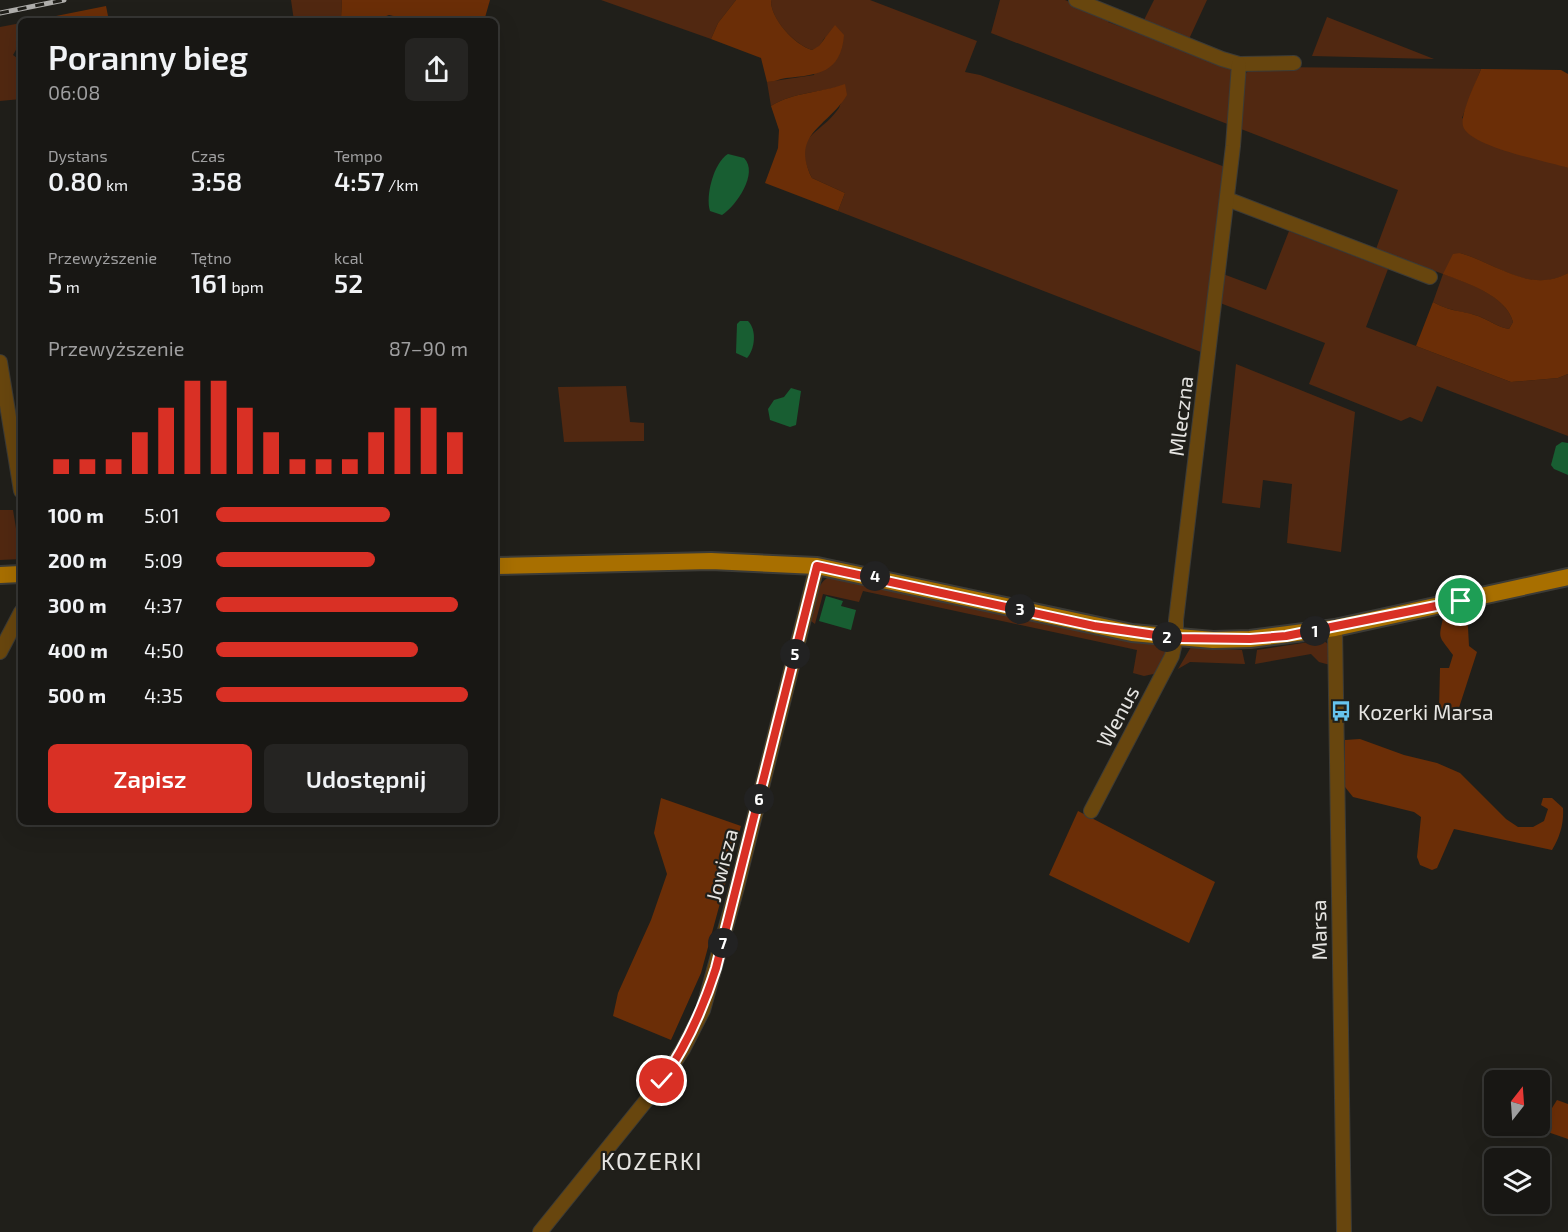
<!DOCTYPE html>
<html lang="pl">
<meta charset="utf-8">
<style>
:root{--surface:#181714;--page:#252422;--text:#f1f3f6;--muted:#9f9fa0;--line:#363634;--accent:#d93025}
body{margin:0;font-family:"Exo 2",sans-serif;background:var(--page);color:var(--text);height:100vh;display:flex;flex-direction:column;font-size:22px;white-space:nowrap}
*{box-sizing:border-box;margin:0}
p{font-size:20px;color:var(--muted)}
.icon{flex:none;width:33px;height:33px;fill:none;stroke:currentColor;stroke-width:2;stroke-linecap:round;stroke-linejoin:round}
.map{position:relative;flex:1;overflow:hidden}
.drawer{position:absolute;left:18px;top:18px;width:480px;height:807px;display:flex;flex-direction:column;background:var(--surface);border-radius:9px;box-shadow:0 6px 24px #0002,0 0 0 2px var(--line)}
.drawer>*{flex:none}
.needle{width:39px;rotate:17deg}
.controls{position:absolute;left:1484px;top:1070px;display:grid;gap:12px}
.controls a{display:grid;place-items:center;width:66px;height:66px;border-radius:9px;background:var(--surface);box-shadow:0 6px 24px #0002,0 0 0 2px var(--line);font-size:30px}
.pin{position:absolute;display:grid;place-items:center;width:51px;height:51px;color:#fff;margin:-26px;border:3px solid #fff;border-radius:50%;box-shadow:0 2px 6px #0007}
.km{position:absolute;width:30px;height:30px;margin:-15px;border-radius:50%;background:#222;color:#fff;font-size:16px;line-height:30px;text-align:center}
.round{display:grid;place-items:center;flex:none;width:63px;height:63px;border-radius:9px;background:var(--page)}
.headline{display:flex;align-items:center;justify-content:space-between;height:102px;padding:0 30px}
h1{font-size:33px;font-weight:600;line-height:45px}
.metrics{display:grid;grid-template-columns:repeat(3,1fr);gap:9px;height:102px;padding:6px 30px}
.metrics div{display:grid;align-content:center}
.metrics b{font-size:26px;font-weight:600}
.metrics small{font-size:16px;font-weight:400}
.metrics p{font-size:16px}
.chart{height:168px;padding:12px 30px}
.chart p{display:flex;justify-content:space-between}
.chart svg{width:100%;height:108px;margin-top:6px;stroke:var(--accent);stroke-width:6}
.cta{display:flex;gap:12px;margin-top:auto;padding:12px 30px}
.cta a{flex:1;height:69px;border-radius:9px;background:var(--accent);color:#fff;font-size:24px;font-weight:600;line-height:69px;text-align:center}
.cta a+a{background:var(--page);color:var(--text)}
ul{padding:0 30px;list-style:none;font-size:20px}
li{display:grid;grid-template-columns:96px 72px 1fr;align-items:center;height:45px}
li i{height:15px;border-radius:8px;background:var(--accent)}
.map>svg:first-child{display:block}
.green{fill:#512811}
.forest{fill:#6b2e07}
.water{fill:#185e32}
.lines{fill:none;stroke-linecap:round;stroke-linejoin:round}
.minor-casing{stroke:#3c3b36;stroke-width:16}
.major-casing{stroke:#3c3b36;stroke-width:20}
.minor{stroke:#68460e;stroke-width:14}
.major{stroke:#a86f00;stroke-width:16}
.rail-casing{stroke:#afaeab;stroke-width:5}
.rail{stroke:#201f1a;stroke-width:3;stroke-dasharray:9;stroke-linecap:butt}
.route-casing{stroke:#fff;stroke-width:12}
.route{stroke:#d93025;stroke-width:8}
.labels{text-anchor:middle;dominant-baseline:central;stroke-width:4.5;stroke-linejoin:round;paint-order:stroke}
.street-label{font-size:21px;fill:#e6e5e2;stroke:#201f1a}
.poi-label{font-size:21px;fill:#e6e5e2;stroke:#201f1a;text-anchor:start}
.quarter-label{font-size:24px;letter-spacing:1.5px;fill:#e6e5e2;stroke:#201f1a}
</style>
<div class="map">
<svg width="1568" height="1232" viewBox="0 0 1568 1232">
<rect width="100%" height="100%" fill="#201f1a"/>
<g class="green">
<polygon points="291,0 342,0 341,18 348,21 294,21"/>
<polygon points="601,0 736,0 718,23 711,39"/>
<path d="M771 0H870L977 41 965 72 980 75 1051 101 1225 167 1201 352 838 211 845 193 812 178C790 134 819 137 839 108 842 102 843 92 844 85 820 93 793 92 771 106L767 82 814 75 825 37 819 47 812 50C795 45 770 19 771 0Z"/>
<polygon points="1000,0 1065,0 1109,18 1108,22 1229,66 1232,73 1230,125 991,33"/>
<polygon points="1154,0 1207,0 1189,39 1144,20"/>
<polygon points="1327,17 1434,59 1312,56"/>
<polygon points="21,23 21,41 13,55 21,61 21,99 0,101 0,27"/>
<path d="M1258 67 1481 69 1462 118 1568 168V273C1531 295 1495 263 1460 253L1444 274C1467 283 1506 295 1513 322L1509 329C1497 327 1489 320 1478 316 1462 311 1448 311 1433 302L1443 274 1376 249 1398 190 1241 129 1244 76 1248 71Z"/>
<polygon points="1289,231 1388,269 1366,327 1511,382 1558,378 1568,374 1568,436 1437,386 1422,422 1410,417 1401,421 1309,384 1325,343 1220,303 1223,274 1266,290"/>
<polygon points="1236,364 1355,412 1341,552 1287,543 1292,484 1263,480 1260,508 1222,503"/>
<polygon points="626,386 630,422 644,423 644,441 564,442 558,387"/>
<polygon points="0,510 13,510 21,559 0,560"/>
<path d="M831 576 1158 643 1164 645 1167 653 1158 673 1144 676 1133 673 1137 650 863 591 859 602 823 594 815 624 811 621C815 605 815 582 831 576Z"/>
<polygon points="1322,640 1330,645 1330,665 1319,662 1311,654 1255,664 1257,650"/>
<polygon points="1191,647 1242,650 1245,664 1190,662 1178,669"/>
</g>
<g class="forest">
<polygon points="342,0 490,0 484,21 415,21 389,15 373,21 348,21 341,18"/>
<path d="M736 0H771C770 18 794 45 812 50L819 46 835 25 844 35C841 73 818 75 786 78 779 79 774 82 767 82L761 58 711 39 718 23Z"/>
<polygon points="106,6 109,21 50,21 51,17"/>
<path d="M1481 69 1561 70 1568 74V168C1547 161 1469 147 1463 126 1460 114 1476 82 1481 69Z"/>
<path d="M845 84 847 95C827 128 790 133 812 178L845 193 838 211 765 183 778 148 779 130 771 106C793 92 820 93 845 84Z"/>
<path d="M1460 253C1496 263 1530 294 1568 273V374L1558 378 1511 382 1416 346 1433 302C1451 312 1460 310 1478 316 1489 320 1497 327 1509 329L1513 322C1506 295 1466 283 1443 274L1453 254Z"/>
<path d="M1467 609 1469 646 1477 652 1456 717 1439 711 1440 668H1449L1453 655C1438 634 1438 641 1444 614Z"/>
<path d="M1360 739 1404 755 1437 763 1460 773 1506 819 1518 827H1533L1544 821 1548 809 1541 805 1543 798H1552L1563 808C1564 823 1560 837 1552 850L1454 829 1437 868 1432 870 1420 865 1417 857 1421 817 1414 812 1353 797 1345 787V740Z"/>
<polygon points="661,798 741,826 701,973 671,1040 613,1016 618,993 651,920 667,874 654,833"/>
<polygon points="1078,811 1215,882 1189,943 1049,875"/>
<polygon points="1557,1100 1568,1104 1568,1139 1539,1129"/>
</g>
<g class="water">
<path d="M728 154 744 158C759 173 736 206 722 215L710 211C705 196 714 162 728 154Z"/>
<path d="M740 321H748C757 330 755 349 747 358L736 353 737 324Z"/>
<polygon points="791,388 801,391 796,425 790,427 770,420 768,409 774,400 784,397"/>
<polygon points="1562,442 1568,443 1568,475 1554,469 1551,465 1556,446"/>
<polygon points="826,596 843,601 841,606 856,610 851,630 819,621"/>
</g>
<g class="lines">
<g class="minor-casing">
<g id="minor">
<polyline points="1076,0 1222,59 1239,64 1294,63"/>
<polyline points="1227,199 1430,277"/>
<polyline points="0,362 21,491"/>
<polyline points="1335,628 1344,1232"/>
<polyline points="0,652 21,612"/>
<polyline points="1091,811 1172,656 1176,638 1176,620 1233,146 1239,64"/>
<polyline points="540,1232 662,1081 683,1049 703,1010 737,887 817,566"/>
</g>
</g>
<g class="major-casing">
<g id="major">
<polyline points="495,566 711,561 817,566 1132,633 1213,640 1250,639 1335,628 1568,577"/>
<polyline points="0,575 21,574"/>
</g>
</g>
<use href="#minor" class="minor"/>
<use href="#major" class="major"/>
<g class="rail-casing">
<polyline id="rail" points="0,13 64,0"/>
</g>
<use href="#rail" class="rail"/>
</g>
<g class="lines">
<g class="route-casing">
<path id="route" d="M662 1081C687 1045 703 1009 716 968L817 566 1094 626 1176 638 1250 639 1286 636 1461 601"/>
</g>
<use href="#route" class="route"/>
</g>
<defs>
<g id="bus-bare" transform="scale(1.62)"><path d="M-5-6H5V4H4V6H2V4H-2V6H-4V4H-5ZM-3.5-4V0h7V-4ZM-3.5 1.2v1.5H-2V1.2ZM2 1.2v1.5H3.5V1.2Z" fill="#66c4ef" stroke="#201f1a" stroke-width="2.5" paint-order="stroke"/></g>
</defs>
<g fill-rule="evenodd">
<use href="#bus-bare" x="1341" y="711"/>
</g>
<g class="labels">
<g class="street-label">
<text transform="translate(1180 416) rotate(-83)">Mleczna</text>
<text transform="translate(1117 716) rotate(-62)">Wenus</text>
<text transform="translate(721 865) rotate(-76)">Jowisza</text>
<text transform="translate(1318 930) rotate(-91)">Marsa</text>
</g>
<g class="poi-label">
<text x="1358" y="711">Kozerki Marsa</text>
</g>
<g class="quarter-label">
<text x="652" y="1160">KOZERKI</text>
</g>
</g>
</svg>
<div class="controls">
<a><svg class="needle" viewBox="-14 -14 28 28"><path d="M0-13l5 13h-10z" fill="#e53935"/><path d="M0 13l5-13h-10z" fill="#9f9fa0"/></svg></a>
<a><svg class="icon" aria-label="layers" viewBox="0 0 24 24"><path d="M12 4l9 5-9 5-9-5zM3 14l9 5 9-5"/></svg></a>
</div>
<div class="pin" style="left:1461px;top:601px;background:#1e9e55"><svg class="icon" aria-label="arrive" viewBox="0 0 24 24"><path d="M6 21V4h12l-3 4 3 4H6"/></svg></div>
<div class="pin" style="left:662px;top:1081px;background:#d93025"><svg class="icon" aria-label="check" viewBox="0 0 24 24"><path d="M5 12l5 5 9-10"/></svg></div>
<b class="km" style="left:1315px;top:631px">1</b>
<b class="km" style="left:1167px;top:637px">2</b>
<b class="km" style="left:1020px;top:609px">3</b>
<b class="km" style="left:875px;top:576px">4</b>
<b class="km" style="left:795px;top:654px">5</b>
<b class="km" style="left:759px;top:799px">6</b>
<b class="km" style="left:723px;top:943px">7</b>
<section class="drawer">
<div class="headline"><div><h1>Poranny bieg</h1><p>06:08</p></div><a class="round"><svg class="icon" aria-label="share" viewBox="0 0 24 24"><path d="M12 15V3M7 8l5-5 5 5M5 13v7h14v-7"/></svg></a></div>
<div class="metrics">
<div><p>Dystans</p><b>0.80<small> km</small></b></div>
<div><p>Czas</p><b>3:58</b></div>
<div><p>Tempo</p><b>4:57<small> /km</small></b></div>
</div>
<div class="metrics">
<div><p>Przewyższenie</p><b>5<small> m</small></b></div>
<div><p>Tętno</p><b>161<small> bpm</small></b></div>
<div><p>kcal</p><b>52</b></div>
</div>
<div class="chart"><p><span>Przewyższenie</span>87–90 m</p>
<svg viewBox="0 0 160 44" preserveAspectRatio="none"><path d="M5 44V38M15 44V38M25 44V38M35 44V27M45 44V17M55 44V6M65 44V6M75 44V17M85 44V27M95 44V38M105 44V38M115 44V38M125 44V27M135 44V17M145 44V17M155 44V27"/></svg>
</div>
<ul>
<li><b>100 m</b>5:01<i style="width:69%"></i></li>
<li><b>200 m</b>5:09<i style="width:63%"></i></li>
<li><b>300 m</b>4:37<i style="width:96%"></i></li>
<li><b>400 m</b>4:50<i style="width:80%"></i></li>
<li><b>500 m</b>4:35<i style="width:100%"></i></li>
</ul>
<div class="cta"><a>Zapisz</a><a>Udostępnij</a></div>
</section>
</div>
